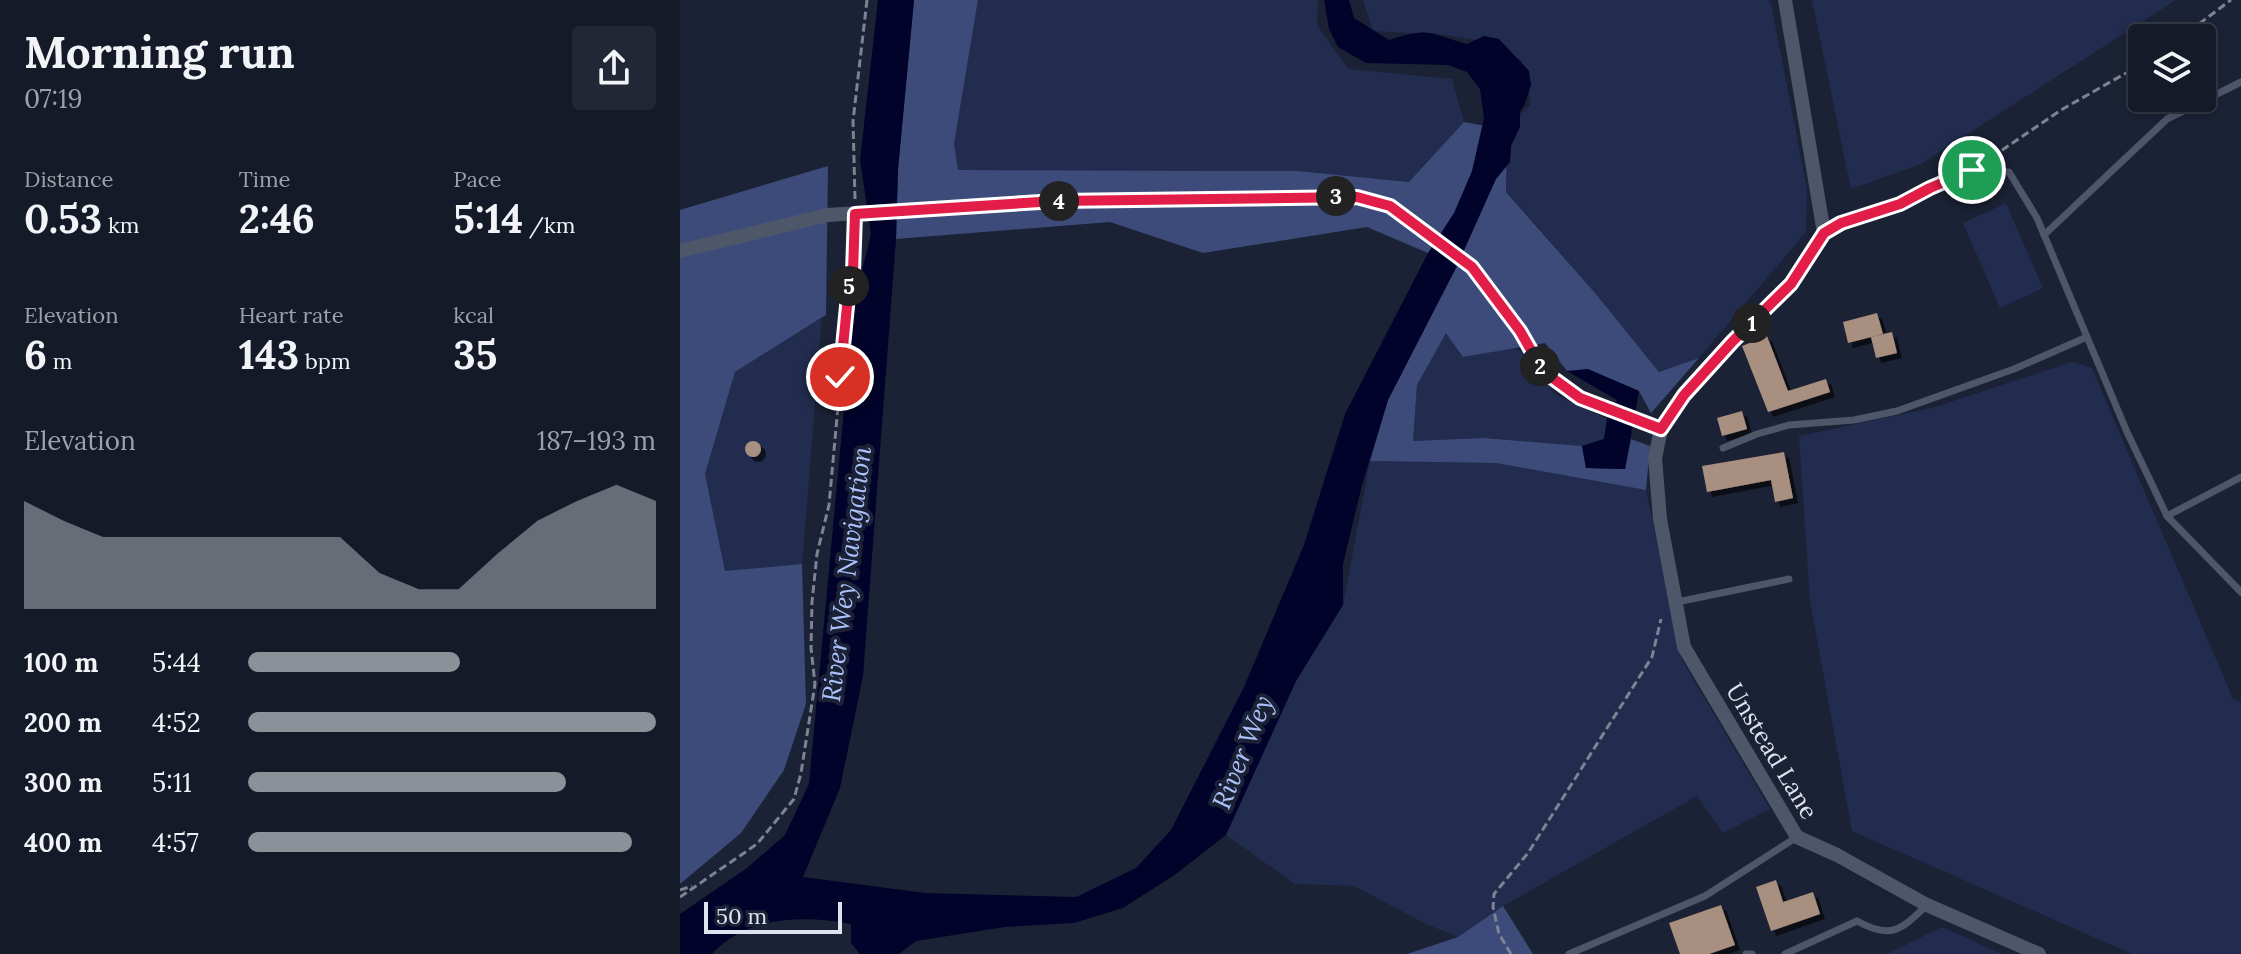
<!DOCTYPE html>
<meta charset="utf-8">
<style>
:root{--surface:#141a28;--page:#212734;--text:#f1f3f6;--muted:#9da1a8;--line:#333845;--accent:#8c9099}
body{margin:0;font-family:Lora,serif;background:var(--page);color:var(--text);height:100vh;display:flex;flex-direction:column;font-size:30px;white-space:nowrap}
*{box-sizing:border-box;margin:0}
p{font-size:26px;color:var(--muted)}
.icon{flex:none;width:44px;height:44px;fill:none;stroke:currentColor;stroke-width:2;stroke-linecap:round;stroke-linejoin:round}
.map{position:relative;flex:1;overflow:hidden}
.sheet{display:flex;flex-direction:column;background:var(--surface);width:680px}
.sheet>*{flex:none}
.controls{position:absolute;left:1448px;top:24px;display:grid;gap:16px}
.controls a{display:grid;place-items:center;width:88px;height:88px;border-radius:8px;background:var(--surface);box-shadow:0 4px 12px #0003,0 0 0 2px var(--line);font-size:40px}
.scale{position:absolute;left:24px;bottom:20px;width:138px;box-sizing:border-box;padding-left:8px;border:4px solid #dee3f0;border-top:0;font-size:22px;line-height:28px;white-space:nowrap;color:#dee3f0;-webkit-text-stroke:6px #1b2235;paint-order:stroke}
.pin{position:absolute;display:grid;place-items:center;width:68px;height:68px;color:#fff;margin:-34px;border:4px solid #fff;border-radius:50%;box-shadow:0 2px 8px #0007}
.km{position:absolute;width:40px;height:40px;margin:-20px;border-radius:50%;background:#222;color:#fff;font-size:22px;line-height:40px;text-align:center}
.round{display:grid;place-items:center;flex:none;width:84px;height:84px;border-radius:8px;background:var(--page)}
.headline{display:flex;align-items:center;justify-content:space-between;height:136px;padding:0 24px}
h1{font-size:44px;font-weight:800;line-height:60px}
.figures{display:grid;grid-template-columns:repeat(3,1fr);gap:12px;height:136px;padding:8px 24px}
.figures div{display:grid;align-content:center}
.figures b{font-size:40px;font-weight:800}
.figures small{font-size:22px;font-weight:400}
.figures p{font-size:22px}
.chart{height:224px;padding:16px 24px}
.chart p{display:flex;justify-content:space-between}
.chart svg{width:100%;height:144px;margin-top:8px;fill:var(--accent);opacity:.7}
ul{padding:0 24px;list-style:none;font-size:26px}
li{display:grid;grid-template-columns:128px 96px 1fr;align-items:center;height:60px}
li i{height:20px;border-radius:10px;background:var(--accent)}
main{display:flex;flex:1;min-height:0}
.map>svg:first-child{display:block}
.green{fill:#222c4e}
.forest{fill:#3c4b79}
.water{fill:#02032a}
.building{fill:#a88f7f;filter:url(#shadow)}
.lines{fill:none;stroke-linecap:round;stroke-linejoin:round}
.path{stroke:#7d8393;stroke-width:3;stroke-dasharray:8 4;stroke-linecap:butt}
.lane{stroke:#4e566a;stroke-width:7}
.street{stroke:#4e566a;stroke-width:14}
.route-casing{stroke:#fff;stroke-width:16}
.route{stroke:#e11d48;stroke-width:10}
.labels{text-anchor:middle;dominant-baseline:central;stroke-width:8;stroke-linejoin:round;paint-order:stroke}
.street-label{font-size:24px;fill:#dee3f0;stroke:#1b2235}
.water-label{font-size:26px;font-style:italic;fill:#acc1fc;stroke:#1b2235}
</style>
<main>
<section class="sheet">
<div class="headline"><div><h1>Morning run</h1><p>07:19</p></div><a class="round"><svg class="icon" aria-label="share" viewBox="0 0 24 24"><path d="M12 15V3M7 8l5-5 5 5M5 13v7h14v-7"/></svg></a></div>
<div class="figures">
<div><p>Distance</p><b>0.53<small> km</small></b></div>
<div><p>Time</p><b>2:46</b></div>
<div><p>Pace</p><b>5:14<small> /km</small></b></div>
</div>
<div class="figures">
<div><p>Elevation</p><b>6<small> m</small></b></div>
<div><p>Heart rate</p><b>143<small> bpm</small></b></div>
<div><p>kcal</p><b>35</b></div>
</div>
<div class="chart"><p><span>Elevation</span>187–193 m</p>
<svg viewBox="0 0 160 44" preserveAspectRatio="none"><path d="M0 44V11L10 17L20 22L30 22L40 22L50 22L60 22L70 22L80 22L90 33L100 38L110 38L120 27L130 17L140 11L150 6L160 11V44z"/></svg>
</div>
<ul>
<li><b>100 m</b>5:44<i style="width:52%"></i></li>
<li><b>200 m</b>4:52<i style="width:100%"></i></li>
<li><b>300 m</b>5:11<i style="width:78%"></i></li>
<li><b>400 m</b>4:57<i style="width:94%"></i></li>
</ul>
</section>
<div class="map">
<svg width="1561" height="954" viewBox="0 0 1561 954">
<defs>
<filter id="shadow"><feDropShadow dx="5" dy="5" stdDeviation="0" flood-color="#0009"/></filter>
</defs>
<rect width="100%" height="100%" fill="#1b2235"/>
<g class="green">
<polygon points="298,0 638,0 637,25 668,69 772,79 784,122 730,182 618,171 277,170 274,144"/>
<polygon points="683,0 1088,0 1091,3 1127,189 1126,232 1019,358 979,372 916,294 826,191 827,130 851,104 842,61 813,43 765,35 693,31"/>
<polygon points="1132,0 1496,0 1241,164 1171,189"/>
<polygon points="1326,203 1363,288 1320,308 1283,223"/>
<polygon points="142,318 122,564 45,572 25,474 55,372"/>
<polygon points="766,332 784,357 832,348 848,353 873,393 927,419 924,439 902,446 805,438 733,441 737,385"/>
<polygon points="1392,362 1412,368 1553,699 1561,702 1561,954 1452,954 1172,831 1130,601 1119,436 1252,408"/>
<polygon points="690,461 816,463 966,490 1002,660 1090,809 1043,833 1017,796 823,906 778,937 746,924 674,886 615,884 546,835 616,681 663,605"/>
<polygon points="1262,927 1322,954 1207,954"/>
</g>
<g class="forest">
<polygon points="234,0 298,0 274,144 278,170 618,171 729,182 784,122 827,130 826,192 916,294 979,372 1019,358 971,413 959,391 909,370 887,371 865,343 783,357 766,333 737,385 733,441 804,438 902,446 906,468 945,469 951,439 970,446 966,490 816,463 690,461 708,400 744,329 782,236 748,253 687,227 523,253 430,222 216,239 218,169"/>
<polygon points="148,166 146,315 55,372 25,474 45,571 122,564 126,704 104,770 61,833 0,884 0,210"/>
<polygon points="823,906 853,954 727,954 778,937"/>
</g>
<g class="water">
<path d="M198 0H234L218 169 216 239 183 676 160 788 123 877 245 893 396 897 456 868 491 830 564 687 624 545 665 414 748 253 774 213 792 171 804 118 800 89 787 72 768 65 686 63 658 47 649 29 644 0H669L674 18 709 40C751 27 747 33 787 44L804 36 819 39 849 71 851 85 845 104 840 112V127L831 146 830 162 816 179 777 266 708 400 682 485 663 564V605L616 681 546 835 496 874 443 908 394 923 325 927 236 941 219 954H180L171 943V924C124 915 66 916 32 954H0V914L67 868 105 835 129 784 174 302 191 234 180 160Z"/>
<polygon points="908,369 959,391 945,469 906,468 902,446 924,439 927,419 937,400 887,371"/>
</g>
<g class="building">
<polygon points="1197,313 1203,334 1168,343 1163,322"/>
<polygon points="1212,332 1217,353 1196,358 1191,337"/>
<polygon points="1087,336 1108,391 1146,379 1150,392 1088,412 1062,346"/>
<polygon points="1062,411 1067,429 1042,436 1037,418"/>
<circle cx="73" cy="449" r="8"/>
<polygon points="1104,452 1113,498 1095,502 1091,480 1027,492 1022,466"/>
<polygon points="1096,880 1103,902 1133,892 1140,914 1091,931 1076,887"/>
<polygon points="1041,905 1055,945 1029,954 1000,954 989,923"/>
</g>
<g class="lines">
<g class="path">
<polyline points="1500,38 1551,0"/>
<polyline points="1312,157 1381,110 1462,64"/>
<polyline points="175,199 173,121 187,0"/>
<polyline points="0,890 12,886"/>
<polyline points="0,897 77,844 114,799 121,773 135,684 131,648 132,602 137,554 149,505 169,286 173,272 175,231"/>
<polyline points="831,954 819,934 813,907 814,894 848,853 972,657 981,619"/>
</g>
<g class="lane">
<polyline points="1144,233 1161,223 1220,204 1292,170 1329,172 1357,218 1447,432 1487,516 1561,477"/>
<polyline points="1364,235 1487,119 1561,82"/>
<polyline points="1043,448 1077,434 1109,425 1174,420 1217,411 1334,369 1407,337"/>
<polyline points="1487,516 1561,592"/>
<polyline points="997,602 1109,579"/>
<polyline points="889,954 1025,896 1117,837"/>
<polyline points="1066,954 1072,954"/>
<path d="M1105 954 1177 921C1211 940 1221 930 1247 905"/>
</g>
<g class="street">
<polyline points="1105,0 1144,233 1111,284 1053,341 1004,395 981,429 975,458 980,519 1004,647 1117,837 1157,855 1247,905 1359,954"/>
<polyline points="0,251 147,215 376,201 677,197 710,206 792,267 840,331 863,371 900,398 981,429"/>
</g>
</g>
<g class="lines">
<g class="route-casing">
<polyline id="route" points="160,377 169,286 173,272 175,214 376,201 677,197 710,206 792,267 840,331 863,371 900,398 981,429 1004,395 1053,341 1111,284 1144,233 1161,223 1220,204 1250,188 1292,170"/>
</g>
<use href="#route" class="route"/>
</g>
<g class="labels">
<g class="street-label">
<text transform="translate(1092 751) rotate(59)">Unstead Lane</text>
</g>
<g class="water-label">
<text transform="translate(166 574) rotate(-83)">River Wey Navigation</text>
<text transform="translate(562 752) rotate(-68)">River Wey</text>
</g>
</g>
</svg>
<div class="controls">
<a><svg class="icon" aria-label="layers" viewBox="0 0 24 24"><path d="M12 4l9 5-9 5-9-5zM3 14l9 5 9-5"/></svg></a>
</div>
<div class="scale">50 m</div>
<div class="pin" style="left:1292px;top:170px;background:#1e9e55"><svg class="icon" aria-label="arrive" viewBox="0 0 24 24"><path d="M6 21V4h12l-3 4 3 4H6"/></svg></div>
<div class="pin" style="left:160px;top:377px;background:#d93025"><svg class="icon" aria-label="check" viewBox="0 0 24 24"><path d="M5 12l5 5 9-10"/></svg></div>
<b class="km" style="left:1072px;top:323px">1</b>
<b class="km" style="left:860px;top:366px">2</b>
<b class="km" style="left:656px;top:196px">3</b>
<b class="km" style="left:379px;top:201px">4</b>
<b class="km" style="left:169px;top:286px">5</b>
</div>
</main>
